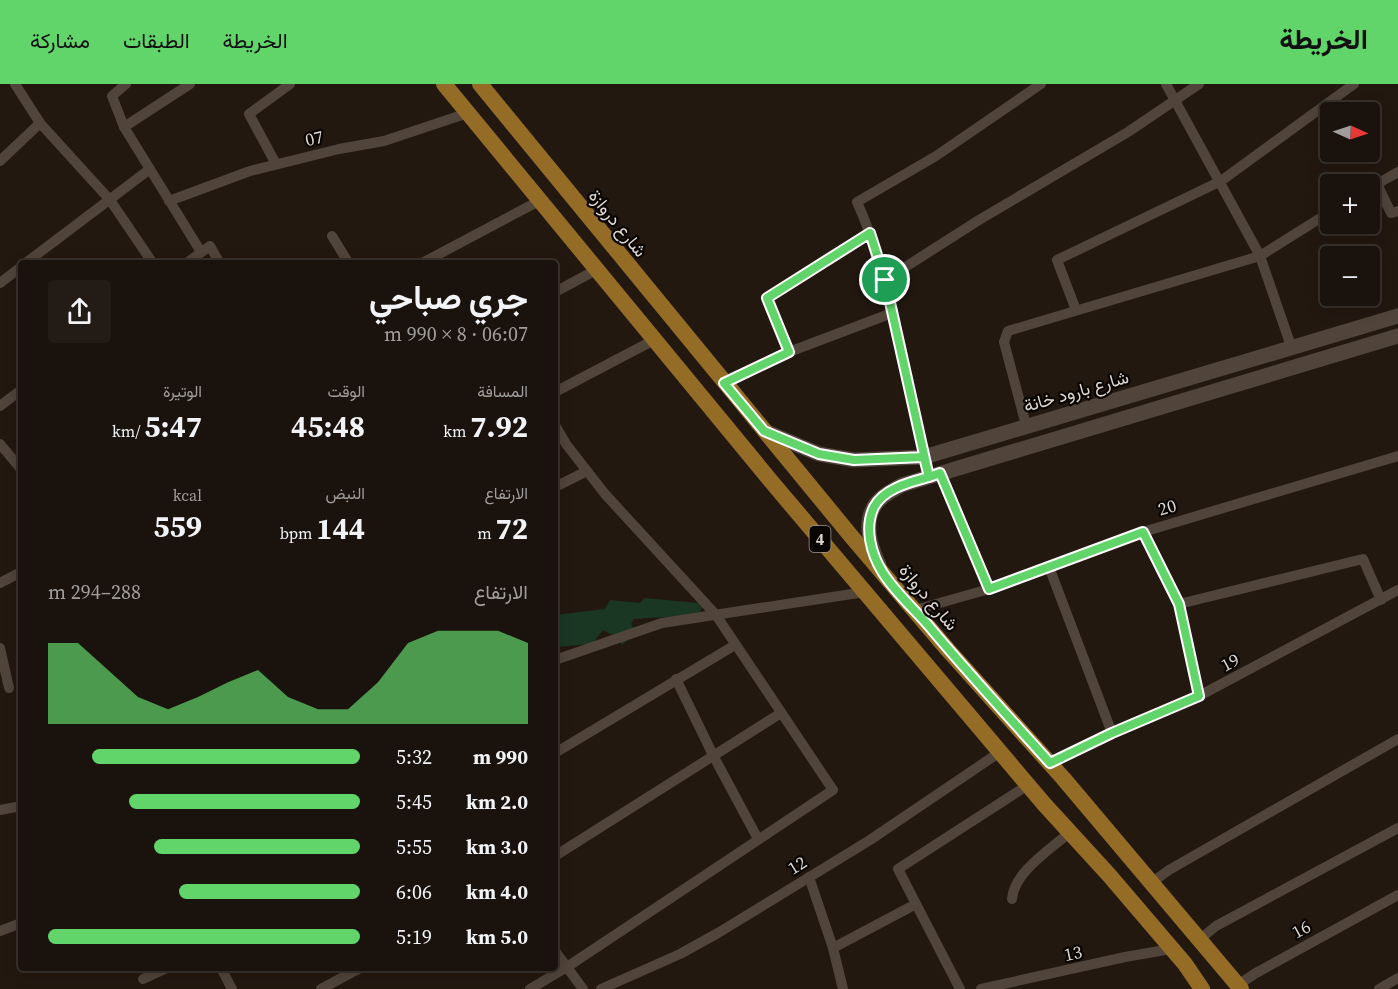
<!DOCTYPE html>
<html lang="ar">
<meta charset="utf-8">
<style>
:root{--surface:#1a120c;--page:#231b15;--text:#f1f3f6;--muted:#9f9e9d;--line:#38322d;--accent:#61d46a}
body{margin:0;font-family:"Source Serif 4",Vazirmatn,serif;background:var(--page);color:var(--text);direction:rtl;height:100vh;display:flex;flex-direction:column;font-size:22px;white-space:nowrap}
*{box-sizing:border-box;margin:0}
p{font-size:20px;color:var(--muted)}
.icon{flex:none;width:33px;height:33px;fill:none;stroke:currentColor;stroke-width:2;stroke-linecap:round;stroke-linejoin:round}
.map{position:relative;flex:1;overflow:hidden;direction:ltr}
.panel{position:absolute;left:18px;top:176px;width:540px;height:711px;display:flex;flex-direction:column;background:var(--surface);border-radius:6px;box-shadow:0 3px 15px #0003,0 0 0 2px var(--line);direction:rtl}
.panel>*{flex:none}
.needle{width:39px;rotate:93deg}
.controls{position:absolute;left:1320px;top:18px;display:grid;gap:12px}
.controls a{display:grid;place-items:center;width:60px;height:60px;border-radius:6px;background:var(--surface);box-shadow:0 3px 15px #0003,0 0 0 2px var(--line);font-size:30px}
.pin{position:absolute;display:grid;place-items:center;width:51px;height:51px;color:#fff;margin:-26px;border:3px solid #fff;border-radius:50%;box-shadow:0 2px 6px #0007}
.round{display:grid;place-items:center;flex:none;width:63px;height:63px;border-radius:6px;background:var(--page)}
.headline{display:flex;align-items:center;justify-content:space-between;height:102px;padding:0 30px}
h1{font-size:33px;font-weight:700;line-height:45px}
.metrics{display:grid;grid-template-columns:repeat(3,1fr);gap:9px;height:102px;padding:6px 30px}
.metrics div{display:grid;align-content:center}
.metrics b{font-size:30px;font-weight:700}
.metrics small{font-size:16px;font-weight:400}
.metrics p{font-size:16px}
.chart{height:168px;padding:12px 30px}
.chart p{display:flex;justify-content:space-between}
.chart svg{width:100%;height:108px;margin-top:6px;fill:var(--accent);opacity:.7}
ul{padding:0 30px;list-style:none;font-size:20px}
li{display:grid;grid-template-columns:96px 72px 1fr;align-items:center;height:45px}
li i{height:15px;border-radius:8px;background:var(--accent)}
header{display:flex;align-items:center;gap:36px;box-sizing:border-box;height:84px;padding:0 30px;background:var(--accent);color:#111}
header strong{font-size:28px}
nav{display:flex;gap:33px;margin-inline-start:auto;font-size:21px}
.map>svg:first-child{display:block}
.green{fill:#1a3724}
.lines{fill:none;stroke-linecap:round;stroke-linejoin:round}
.minor{stroke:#50443b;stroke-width:10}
.secondary{stroke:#50443b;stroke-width:15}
.primary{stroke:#946c26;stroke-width:16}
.route-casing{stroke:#fff;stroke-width:12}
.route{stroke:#61d46a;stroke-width:8}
.labels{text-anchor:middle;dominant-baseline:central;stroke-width:4.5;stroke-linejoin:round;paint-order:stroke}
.shield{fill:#090503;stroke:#9e9793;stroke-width:1.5}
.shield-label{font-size:16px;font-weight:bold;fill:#ded6d1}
.street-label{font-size:18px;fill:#ded6d1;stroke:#090503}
</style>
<header>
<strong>الخريطة</strong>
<nav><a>الخريطة</a><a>الطبقات</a><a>مشاركة</a></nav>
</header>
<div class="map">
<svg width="1398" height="905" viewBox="0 0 1398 905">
<rect width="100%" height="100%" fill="#231810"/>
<polygon class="green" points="644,514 698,519 702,524 700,528 681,532 634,535 631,540 636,548 622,561 618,554 603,546 592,560 555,563 555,531 605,525 610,516 640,519"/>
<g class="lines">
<g class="minor">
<polyline points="15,0 40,39 110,116 152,178"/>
<polyline points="126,0 112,12 124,43 201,168"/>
<polyline points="1166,0 1260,172 1292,265"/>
<polyline points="124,43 190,0"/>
<polyline points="0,77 40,39"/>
<polyline points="276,80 249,30 290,0"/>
<polyline points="1377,100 1391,129 1398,127"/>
<polyline points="1370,104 1398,88"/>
<polyline points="169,117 250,87 339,65 384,57 468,29"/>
<polyline points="871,149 767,214 789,268 892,229"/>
<polyline points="332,152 348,178"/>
<polyline points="27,178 150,85"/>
<polyline points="188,178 210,162 219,178"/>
<polyline points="424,178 539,117"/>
<polyline points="885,196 979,136 1128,48 1199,0"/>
<polyline points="0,199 21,183"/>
<polyline points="555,208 596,186"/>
<polyline points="1076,226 1057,176 1221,97 1354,0"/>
<polyline points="724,299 789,268"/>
<polyline points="555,308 654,256"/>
<polyline points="0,322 21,306"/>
<polyline points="1026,341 1004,258 1008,247 1260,172 1330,128"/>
<polyline points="0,360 21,385"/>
<polyline points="940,389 989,505"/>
<path d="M929 393C907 302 895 203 857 118L936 72 1041 0"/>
<polyline points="555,403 587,387"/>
<polyline points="1143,448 1179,520 1199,612"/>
<polyline points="1049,483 1112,649"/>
<polyline points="0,499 21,488"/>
<polyline points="1179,520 1363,475 1381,516"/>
<polyline points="915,526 989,505 1143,448 1398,372"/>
<polyline points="0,564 9,604"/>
<polyline points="555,576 662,539 865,508"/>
<polyline points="676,595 714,673 758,755"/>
<polyline points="555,669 735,561"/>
<polyline points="1050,679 1112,649 1199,612 1398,506"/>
<polyline points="0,726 21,722"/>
<polyline points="555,772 781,629"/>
<polyline points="809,793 833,864 843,905"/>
<polyline points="1151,799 1169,786 1398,655"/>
<path d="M1012 815C1014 788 1050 766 1070 748"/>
<polyline points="0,847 21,839"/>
<polyline points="1199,856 1216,842 1398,744"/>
<polyline points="833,864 916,820"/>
<polyline points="555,867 583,905"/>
<polyline points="221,884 232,905"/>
<polyline points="143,895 167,884"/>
<polyline points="1238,901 1256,889 1398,811"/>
<polyline points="321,905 360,884"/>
<polyline points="530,905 567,883 833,706 716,531 605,410 566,360 555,341"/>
<polyline points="601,905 680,870 718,849 870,756 1000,668"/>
<polyline points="960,905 898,785 1028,701"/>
<polyline points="981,905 1125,873 1171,865"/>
<polyline points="1379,905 1398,894"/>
</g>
<g class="secondary">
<polyline points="764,347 819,370 854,376 924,373 1398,232"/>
<path d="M879 481C871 464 863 439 875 421 881 412 893 406 902 401L1398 252"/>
</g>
<g class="primary">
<polyline points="444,0 770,396 1044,720 1109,791 1185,880 1202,905"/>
<polyline points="480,0 851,452 948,566 1063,694 1241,905"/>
</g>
</g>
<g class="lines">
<g class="route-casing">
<path id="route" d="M885 196 929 393C911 398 884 404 874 423 864 444 871 470 883 489 895 508 913 524 928 541 967 588 1009 633 1050 679L1112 649 1199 612 1179 520 1143 448 989 505 940 389 929 393 924 373 854 376 819 370 764 347 724 299 789 268 767 214 870 149 885 196"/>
</g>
<use href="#route" class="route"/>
</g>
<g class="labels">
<rect class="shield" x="809.5" y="442" width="21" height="26" rx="4.5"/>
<g class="shield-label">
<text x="820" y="455">4</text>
</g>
<g class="street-label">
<text transform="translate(314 54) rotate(-13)">07</text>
<text transform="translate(618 139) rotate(51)">شارع دروازة</text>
<text transform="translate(1076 307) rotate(-16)">شارع بارود خانة</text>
<text transform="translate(1167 423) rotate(-17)">20</text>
<text transform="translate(929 513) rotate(50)">شارع دروازة</text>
<text transform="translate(1230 578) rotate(-28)">19</text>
<text transform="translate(797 781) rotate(-32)">12</text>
<text transform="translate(1301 845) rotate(-29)">16</text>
<text transform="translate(1073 869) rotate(-12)">13</text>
</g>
</g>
</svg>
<div class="controls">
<a><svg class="needle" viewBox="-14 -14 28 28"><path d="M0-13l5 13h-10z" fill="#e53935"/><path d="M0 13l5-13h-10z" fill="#9f9e9d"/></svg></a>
<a>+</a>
<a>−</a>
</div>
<div class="pin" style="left:885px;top:196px;background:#1e9e55"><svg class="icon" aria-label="arrive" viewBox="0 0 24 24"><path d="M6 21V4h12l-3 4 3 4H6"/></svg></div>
<section class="panel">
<div class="headline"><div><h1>جري صباحي</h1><p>06:07 · 8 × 990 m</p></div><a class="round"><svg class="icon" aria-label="share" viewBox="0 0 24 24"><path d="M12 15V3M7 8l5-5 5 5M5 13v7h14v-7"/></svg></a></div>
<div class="metrics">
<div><p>المسافة</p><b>7.92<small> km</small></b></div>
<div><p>الوقت</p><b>45:48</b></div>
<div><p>الوتيرة</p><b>5:47<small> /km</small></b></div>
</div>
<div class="metrics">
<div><p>الارتفاع</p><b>72<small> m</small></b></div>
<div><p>النبض</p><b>144<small> bpm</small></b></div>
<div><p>kcal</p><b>559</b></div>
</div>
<div class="chart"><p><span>الارتفاع</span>288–294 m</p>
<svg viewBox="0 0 160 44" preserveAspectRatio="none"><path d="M0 44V11L10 11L20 22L30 33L40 38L50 33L60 27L70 22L80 33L90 38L100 38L110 27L120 11L130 6L140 6L150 6L160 11V44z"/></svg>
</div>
<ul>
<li><b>990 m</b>5:32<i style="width:86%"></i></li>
<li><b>2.0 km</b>5:45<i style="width:74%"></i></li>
<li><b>3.0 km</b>5:55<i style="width:66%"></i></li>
<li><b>4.0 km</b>6:06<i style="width:58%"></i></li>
<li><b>5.0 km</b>5:19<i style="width:100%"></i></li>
</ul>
</section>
</div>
